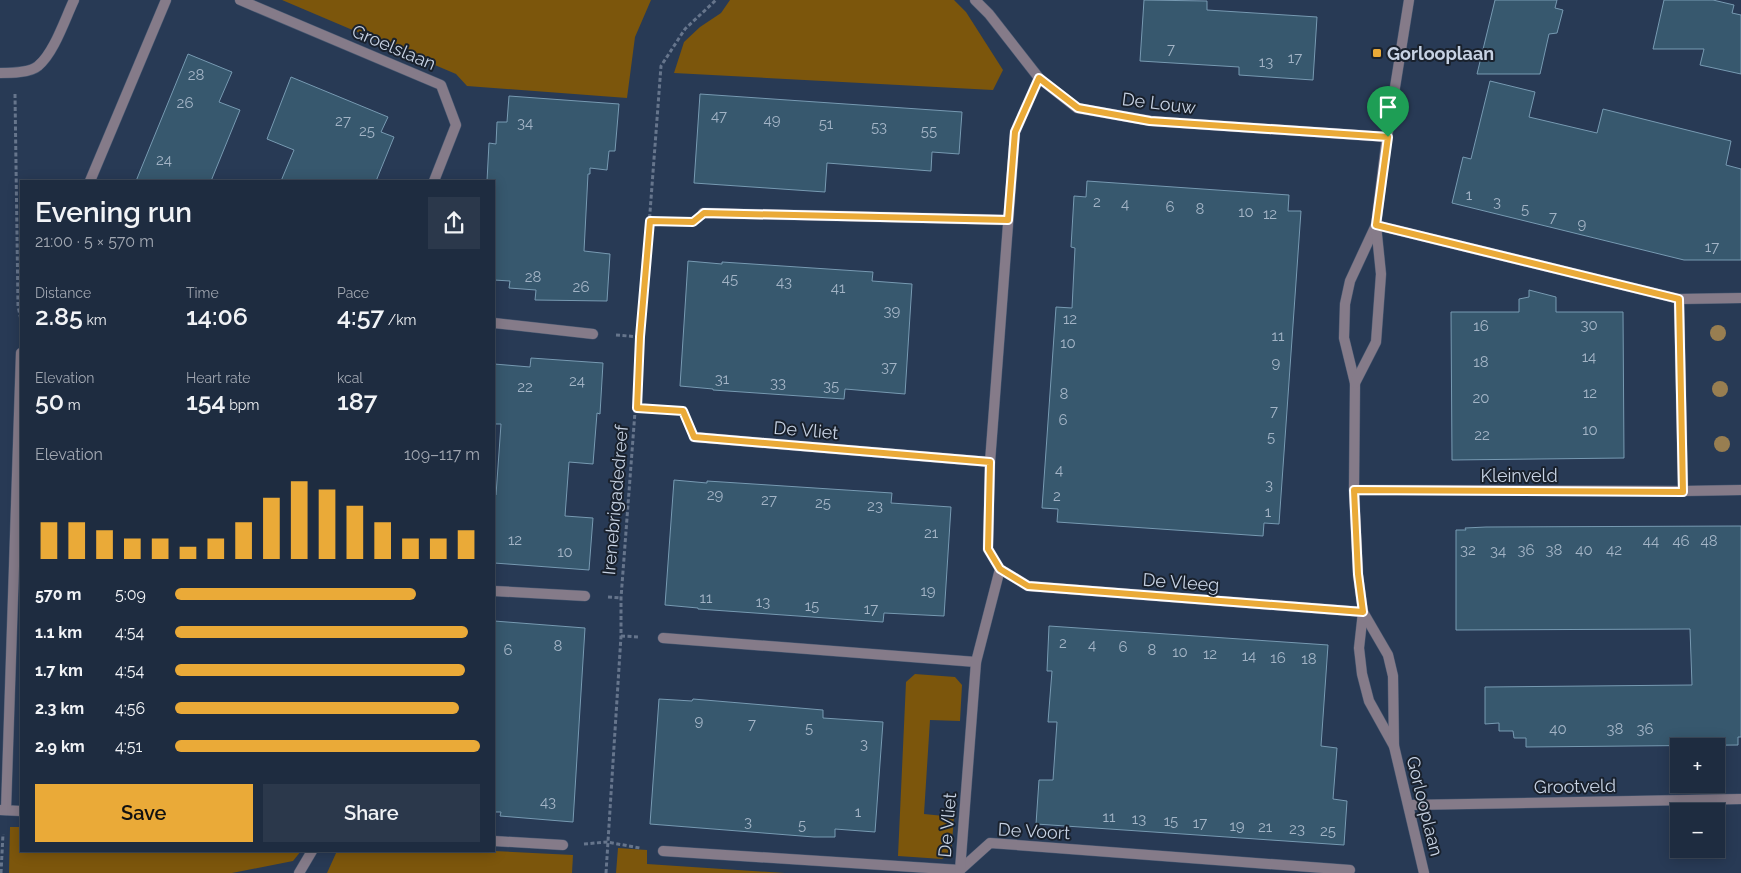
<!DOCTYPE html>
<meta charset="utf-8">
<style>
:root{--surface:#1e2c40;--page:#2b384b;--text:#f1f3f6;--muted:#a1a7b1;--line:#3c4859;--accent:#eaaa38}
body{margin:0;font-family:Raleway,sans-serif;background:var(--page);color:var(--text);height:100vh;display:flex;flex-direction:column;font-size:19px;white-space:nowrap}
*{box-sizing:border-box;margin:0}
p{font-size:16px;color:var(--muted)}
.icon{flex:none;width:28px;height:28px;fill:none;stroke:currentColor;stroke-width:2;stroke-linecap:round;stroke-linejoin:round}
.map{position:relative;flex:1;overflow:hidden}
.details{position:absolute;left:20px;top:180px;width:475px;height:672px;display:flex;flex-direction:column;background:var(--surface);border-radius:0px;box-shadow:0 2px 12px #0003,0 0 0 1px var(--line)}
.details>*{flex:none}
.fabs{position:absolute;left:1670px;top:738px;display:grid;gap:10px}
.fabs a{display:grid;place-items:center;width:55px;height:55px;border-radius:0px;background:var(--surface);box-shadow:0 2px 12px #0003,0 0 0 1px var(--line);font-size:25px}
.pin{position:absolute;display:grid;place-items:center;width:42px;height:42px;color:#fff;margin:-51px -21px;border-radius:50% 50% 50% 0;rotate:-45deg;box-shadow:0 0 5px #0007}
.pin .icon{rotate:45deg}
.round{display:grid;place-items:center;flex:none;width:52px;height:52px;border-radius:0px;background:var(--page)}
.summary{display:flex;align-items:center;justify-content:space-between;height:85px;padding:0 15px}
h1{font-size:28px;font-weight:600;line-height:38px}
.figures{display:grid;grid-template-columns:repeat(3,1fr);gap:8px;height:85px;padding:5px 15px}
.figures div{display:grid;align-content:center}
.figures b{font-size:25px;font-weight:600}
.figures small{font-size:14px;font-weight:400}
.figures p{font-size:14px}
.chart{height:140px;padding:10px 15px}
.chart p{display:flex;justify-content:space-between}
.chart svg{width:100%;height:90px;margin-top:5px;stroke:var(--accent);stroke-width:6}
.action{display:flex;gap:10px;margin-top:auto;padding:10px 15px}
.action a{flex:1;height:58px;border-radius:0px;background:var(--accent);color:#111;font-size:20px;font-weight:600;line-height:58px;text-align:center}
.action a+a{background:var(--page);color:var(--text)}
ul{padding:0 15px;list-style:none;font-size:16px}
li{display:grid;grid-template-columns:80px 60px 1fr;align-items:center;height:38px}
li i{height:12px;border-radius:6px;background:var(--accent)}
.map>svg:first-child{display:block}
.green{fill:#7c560c}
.building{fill:#37586e;stroke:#779ab2}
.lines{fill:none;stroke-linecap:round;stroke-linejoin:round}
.minor-casing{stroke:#485871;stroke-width:11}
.path{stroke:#66758c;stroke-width:3;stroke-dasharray:4 2.5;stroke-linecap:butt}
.minor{stroke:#857b89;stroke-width:10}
.tree{fill:#987e51}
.route-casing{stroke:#fff;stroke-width:10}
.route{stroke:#eaaa38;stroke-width:6}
.poi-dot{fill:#eaaa38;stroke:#19212d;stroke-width:2}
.labels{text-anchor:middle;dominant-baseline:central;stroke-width:4;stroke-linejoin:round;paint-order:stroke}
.number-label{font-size:15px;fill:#a3b4c6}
.street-label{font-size:18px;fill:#c7d2e3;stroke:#19212d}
.poi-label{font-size:18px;font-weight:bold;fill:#c7d2e3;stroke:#19212d;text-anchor:start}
</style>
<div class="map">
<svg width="1741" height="873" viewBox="0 0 1741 873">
<rect width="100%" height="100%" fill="#283a55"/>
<g class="green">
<polygon points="282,0 651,0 635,37 627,98 467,86 456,74"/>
<polygon points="730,0 954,0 966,12 1003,70 993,90 674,73 684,42 700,27 721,13"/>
<polygon points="915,674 955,677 962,685 960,721 930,720 924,814 954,817 951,853 942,859 898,856 906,682"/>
<polygon points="10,827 21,827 21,851 301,851 293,861 232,873 9,873"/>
<polygon points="618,848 647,850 647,864 785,873 616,873"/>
<polygon points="337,851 494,851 573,855 572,873 327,873"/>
</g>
<g class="building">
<polygon points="1144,0 1207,1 1207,10 1317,17 1313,80 1239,75 1239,67 1140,61"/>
<polygon points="1495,0 1557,0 1555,8 1563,10 1557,33 1549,34 1540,74 1477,74"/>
<polygon points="1664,0 1713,0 1734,5 1732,13 1741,15 1741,74 1700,65 1704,49 1653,49"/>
<polygon points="188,54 232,72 219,102 240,110 211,181 136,181"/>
<polygon points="291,77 388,117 381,132 394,137 376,181 281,181 294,150 267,139"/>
<polygon points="1490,81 1535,92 1529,117 1597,133 1603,109 1731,141 1726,165 1741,169 1741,260 1684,260 1452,203 1463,157 1471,159"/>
<polygon points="700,94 962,112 959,154 932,152 931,171 827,163 825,192 694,183"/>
<polygon points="509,96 619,104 615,151 609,151 607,170 590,168 590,174 588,174 584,251 610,254 607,301 535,300 536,290 509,288 510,281 494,280 494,181 487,181 489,143 496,144 497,122 507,122"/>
<polygon points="1087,181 1289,195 1288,211 1301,211 1279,524 1264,523 1263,536 1057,522 1058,509 1042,508 1056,307 1072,308 1075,248 1071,247 1074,196 1086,197"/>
<polygon points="688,261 722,264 722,262 873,272 872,281 912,284 905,394 845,389 844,399 713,390 713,389 680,386"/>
<polygon points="1529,290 1556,297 1556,312 1623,312 1624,458 1452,460 1451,312 1519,312 1519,299 1529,297"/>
<polygon points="531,358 603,363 600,414 597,413 593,464 569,462 565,516 593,518 589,570 494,563 494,495 496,495 501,424 494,424 494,364 530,367"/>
<polygon points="674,480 707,483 707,481 892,493 891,503 951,507 944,616 884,613 883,622 698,609 698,608 665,605"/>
<polygon points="1741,526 1741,737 1738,737 1738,745 1526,747 1526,738 1514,738 1513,731 1499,731 1499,723 1485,724 1485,687 1692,685 1690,629 1456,630 1456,530 1466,530 1465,528 1486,527"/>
<polygon points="494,621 585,628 573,822 500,816 501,812 494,812"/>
<polygon points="1049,626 1328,645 1321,746 1337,748 1333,799 1347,801 1344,845 1036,824 1039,780 1053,780 1057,722 1048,722 1052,671 1047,671"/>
<polygon points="659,699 692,701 693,699 823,710 823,718 883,722 875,832 835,829 835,837 814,837 650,824"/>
</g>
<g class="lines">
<g class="minor-casing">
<g id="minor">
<polyline points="240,0 441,85 456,125 434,181"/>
<polyline points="975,0 989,14 1039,78 1077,108 1151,121 1387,137"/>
<path d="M0 73C10 73 30 73 38 66 54 53 65 19 74 0"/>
<polyline points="90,181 166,0"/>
<polyline points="703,213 1008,220"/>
<polyline points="1376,225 1350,281 1345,304 1344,338 1355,383 1354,490 1358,575 1363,612 1359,648 1362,674 1369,701 1394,746"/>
<polyline points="1376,225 1679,299 1683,491"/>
<polyline points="1679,299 1741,298"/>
<polyline points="494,323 593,334"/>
<polyline points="1355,383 1376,342 1381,274 1376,225 1387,137 1409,0"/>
<polyline points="694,437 990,462"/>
<polyline points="1354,490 1683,491 1741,490"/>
<polyline points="1000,569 1028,586 1363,612"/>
<polyline points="494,591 585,596"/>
<polyline points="1363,612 1388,655 1393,676 1394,746 1424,873"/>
<polyline points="663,638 976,662"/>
<polyline points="1409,805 1741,799"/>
<polyline points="0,810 21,811"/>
<polyline points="6,810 21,353"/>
<polyline points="494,841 563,845"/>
<polyline points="663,851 960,870 990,843 1350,870"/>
<polyline points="960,870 976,662 1000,569 988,549 990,462 1015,132 1039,78"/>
<polyline points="299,873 312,851"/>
</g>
</g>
<g class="path">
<polyline points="15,94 18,306 21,320"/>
<polyline points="650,221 682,222"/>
<polyline points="616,335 640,337"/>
<polyline points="637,408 683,411 685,416"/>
<polyline points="608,597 621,598"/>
<polyline points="621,636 640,637"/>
<polyline points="584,844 607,842 640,848"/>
<polyline points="1,873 3,834"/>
<polyline points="606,873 621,636 621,598 661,66 685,29 716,0"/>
</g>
<use href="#minor" class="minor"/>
</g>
<g class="tree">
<circle cx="1718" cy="333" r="8"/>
<circle cx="1720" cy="389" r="8"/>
<circle cx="1722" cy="444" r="8"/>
</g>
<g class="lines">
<g class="route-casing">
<polygon id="route" points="1039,78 1078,108 1150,121 1388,137 1376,225 1679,299 1683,492 1354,490 1358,574 1363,612 1028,586 1000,569 988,549 990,462 694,437 683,411 637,408 640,337 650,221 693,222 704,213 1008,220 1015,132"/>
</g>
<use href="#route" class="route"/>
</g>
<rect class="poi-dot" x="1372" y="48" width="10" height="10" rx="2.5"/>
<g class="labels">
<g class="number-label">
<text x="1171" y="49">7</text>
<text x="1295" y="58">17</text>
<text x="1266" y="62">13</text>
<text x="196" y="75">28</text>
<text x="185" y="103">26</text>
<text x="719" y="116">47</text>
<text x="772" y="120">49</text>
<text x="343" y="121">27</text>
<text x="525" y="123">34</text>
<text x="826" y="124">51</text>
<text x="879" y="127">53</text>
<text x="367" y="131">25</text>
<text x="929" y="131">55</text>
<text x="164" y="160">24</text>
<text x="1469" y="195">1</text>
<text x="1097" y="202">2</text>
<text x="1497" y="202">3</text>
<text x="1125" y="204">4</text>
<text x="1170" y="207">6</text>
<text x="1200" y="209">8</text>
<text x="1525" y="209">5</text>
<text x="1246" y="212">10</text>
<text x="1270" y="214">12</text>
<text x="1553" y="217">7</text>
<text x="1582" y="224">9</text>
<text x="1712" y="247">17</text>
<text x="533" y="277">28</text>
<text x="730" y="279">45</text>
<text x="784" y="282">43</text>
<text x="581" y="287">26</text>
<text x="838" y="288">41</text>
<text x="892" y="311">39</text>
<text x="1070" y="319">12</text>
<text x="1589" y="325">30</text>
<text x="1481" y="326">16</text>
<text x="1278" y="336">11</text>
<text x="1068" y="343">10</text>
<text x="1589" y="357">14</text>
<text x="1481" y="362">18</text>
<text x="1276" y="363">9</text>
<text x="889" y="367">37</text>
<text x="722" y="379">31</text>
<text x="577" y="381">24</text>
<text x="778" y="383">33</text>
<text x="831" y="386">35</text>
<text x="525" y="387">22</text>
<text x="1590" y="393">12</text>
<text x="1064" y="394">8</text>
<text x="1481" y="398">20</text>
<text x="1274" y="411">7</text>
<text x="1063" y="420">6</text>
<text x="1590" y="430">10</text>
<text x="1482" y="435">22</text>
<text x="1271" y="437">5</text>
<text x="1059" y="470">4</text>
<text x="1269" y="485">3</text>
<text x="715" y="495">29</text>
<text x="1057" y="496">2</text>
<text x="769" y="500">27</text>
<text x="823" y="503">25</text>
<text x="875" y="506">23</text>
<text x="1268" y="512">1</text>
<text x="931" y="533">21</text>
<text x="515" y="540">12</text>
<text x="1651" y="541">44</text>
<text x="1681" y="541">46</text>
<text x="1709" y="541">48</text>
<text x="1468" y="550">32</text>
<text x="1526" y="550">36</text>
<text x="1554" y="550">38</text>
<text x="1584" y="550">40</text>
<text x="1614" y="550">42</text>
<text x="1498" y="551">34</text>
<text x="565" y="552">10</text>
<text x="928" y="591">19</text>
<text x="706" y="598">11</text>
<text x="763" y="602">13</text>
<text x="812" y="606">15</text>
<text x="871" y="609">17</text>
<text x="1063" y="643">2</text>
<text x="1092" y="645">4</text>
<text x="558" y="646">8</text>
<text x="1123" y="647">6</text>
<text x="508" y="650">6</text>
<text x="1152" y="650">8</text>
<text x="1180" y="652">10</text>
<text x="1210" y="654">12</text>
<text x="1249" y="656">14</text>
<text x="1278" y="658">16</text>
<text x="1309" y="659">18</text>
<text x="699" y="721">9</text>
<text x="752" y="724">7</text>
<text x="809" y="728">5</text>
<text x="1558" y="729">40</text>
<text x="1615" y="729">38</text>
<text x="1645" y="729">36</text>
<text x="864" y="744">3</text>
<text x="548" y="802">43</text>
<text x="858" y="812">1</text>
<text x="1109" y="817">11</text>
<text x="1139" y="819">13</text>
<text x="1171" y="821">15</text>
<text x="748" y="822">3</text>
<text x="1200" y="823">17</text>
<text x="802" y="825">5</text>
<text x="1237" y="826">19</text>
<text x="1265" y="827">21</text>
<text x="1297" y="829">23</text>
<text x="1328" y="831">25</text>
</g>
<g class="street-label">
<text transform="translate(394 47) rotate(23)">Groelslaan</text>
<text transform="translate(1159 103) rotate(7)">De Louw</text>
<text transform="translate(806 430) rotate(5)">De Vliet</text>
<text x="1519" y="475">Kleinveld</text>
<text transform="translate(615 500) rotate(-85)">Irenebrigadedreef</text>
<text transform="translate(1181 582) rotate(4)">De Vleeg</text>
<text transform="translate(1575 786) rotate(-1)">Grootveld</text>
<text transform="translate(1425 806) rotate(76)">Gorlooplaan</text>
<text transform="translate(947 825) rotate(-85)">De Vliet</text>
<text transform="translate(1034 831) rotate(3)">De Voort</text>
</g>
<g class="poi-label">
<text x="1387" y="53">Gorlooplaan</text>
</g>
</g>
</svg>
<div class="fabs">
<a>+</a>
<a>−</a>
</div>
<div class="pin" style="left:1388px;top:137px;background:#1e9e55"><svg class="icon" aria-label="arrive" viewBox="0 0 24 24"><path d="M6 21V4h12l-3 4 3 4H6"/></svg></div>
<section class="details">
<div class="summary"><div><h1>Evening run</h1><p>21:00 · 5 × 570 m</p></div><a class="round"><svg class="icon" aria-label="share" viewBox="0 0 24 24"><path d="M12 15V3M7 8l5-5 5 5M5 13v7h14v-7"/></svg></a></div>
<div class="figures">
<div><p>Distance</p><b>2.85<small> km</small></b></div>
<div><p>Time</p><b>14:06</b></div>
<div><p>Pace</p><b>4:57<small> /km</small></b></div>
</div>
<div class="figures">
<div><p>Elevation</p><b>50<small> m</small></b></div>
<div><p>Heart rate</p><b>154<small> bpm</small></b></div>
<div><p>kcal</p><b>187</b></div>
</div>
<div class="chart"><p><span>Elevation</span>109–117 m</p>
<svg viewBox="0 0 160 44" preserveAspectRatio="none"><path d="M5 44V26M15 44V26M25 44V30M35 44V34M45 44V34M55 44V38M65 44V34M75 44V26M85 44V14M95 44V6M105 44V10M115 44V18M125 44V26M135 44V34M145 44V34M155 44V30"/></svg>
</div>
<ul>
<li><b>570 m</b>5:09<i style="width:79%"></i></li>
<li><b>1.1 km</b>4:54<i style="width:96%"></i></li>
<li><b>1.7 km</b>4:54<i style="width:95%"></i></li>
<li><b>2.3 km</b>4:56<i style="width:93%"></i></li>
<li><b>2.9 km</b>4:51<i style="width:100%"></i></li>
</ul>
<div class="action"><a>Save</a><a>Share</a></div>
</section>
</div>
